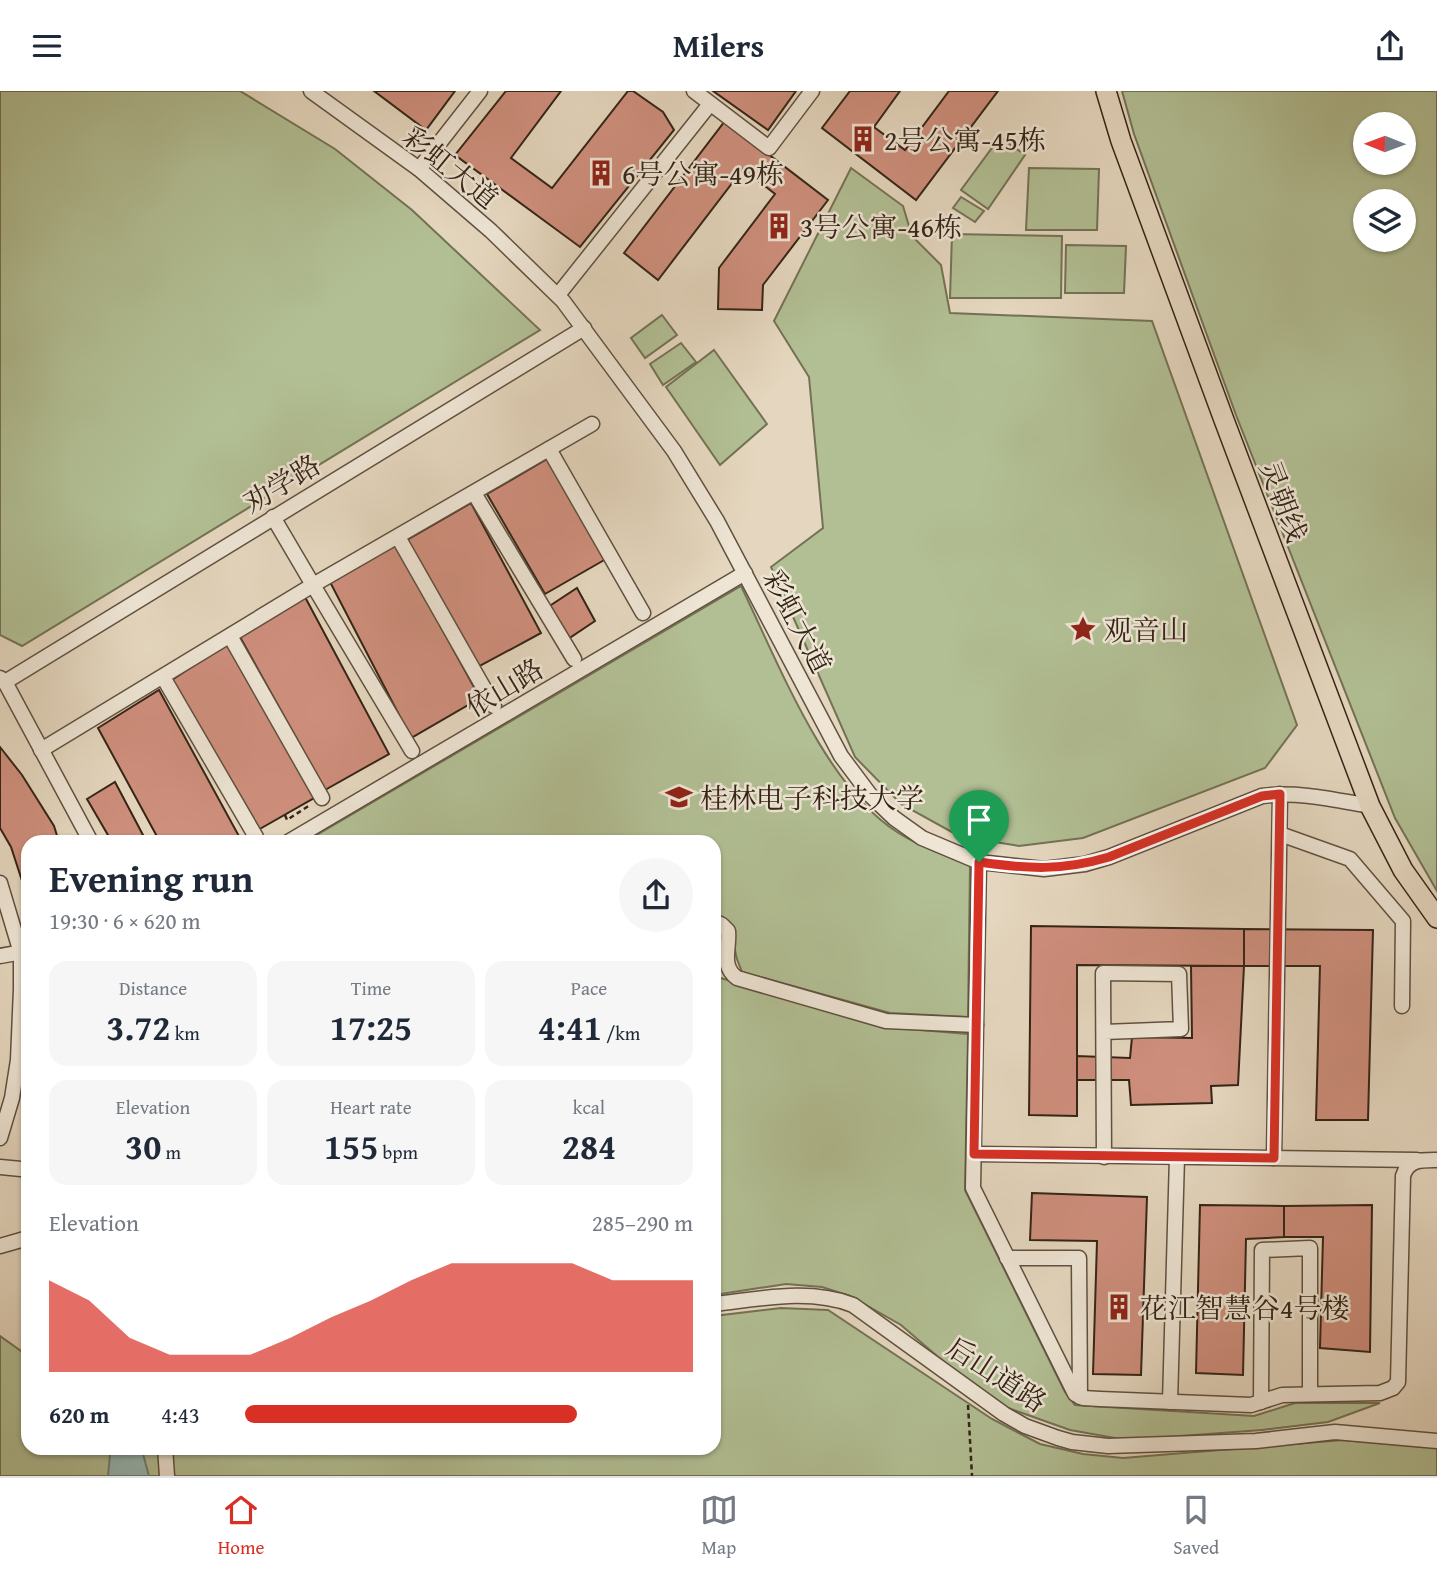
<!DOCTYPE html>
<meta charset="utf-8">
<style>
:root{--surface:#fff;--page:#f6f6f7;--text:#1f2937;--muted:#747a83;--line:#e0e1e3;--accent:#d93025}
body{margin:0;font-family:"Gentium Book Plus","Noto Serif SC",serif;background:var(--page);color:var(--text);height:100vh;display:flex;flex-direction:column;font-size:26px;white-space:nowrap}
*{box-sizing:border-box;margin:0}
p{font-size:23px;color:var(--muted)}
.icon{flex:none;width:38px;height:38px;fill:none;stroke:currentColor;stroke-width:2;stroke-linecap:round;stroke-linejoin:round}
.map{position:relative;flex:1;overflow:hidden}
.sheet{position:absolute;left:21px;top:744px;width:700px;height:620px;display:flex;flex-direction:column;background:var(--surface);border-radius:21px;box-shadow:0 2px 5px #0004}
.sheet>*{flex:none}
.needle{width:46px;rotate:271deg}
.controls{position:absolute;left:1353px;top:21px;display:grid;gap:14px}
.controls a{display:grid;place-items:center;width:63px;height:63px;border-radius:50%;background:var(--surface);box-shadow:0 2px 5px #0004;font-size:35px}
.pin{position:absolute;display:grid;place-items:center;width:60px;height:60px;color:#fff;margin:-72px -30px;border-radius:50% 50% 50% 0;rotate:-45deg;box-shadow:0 0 7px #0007}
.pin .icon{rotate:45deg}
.round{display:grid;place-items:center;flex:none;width:74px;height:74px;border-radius:37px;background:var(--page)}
.summary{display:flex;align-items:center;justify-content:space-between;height:119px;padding:0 28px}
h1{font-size:38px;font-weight:800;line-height:52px}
.figures{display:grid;grid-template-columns:repeat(3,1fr);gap:10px;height:119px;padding:7px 28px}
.figures div{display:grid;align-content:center;border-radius:18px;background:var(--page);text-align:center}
.figures b{font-size:35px;font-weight:800}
.figures small{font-size:19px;font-weight:400}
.figures p{font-size:19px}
.chart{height:196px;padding:14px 28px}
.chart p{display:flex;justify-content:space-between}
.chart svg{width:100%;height:126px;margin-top:7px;fill:var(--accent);opacity:.7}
ul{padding:0 28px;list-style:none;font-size:23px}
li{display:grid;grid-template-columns:112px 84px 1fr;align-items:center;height:52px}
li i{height:18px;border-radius:9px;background:var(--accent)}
header{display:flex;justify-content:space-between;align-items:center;height:91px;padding:0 28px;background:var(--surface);font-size:32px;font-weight:800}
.dock{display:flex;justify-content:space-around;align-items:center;height:98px;border-top:2px solid var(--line);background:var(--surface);font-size:19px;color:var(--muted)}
.dock a{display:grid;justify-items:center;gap:4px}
.dock .active{color:var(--accent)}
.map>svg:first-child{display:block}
.green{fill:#b2bf94;stroke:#737255;stroke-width:2;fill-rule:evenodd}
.water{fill:#96b8b6;stroke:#6f7d76;stroke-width:2}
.building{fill:#cf8f7d;stroke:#342416;stroke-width:2}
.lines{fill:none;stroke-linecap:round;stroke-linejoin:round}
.minor-casing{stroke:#605140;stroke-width:17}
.major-casing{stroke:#342416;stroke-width:22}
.path{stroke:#342416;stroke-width:2.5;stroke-dasharray:5 3.5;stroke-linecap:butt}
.minor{stroke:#eee5d5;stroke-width:14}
.major{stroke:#e5d7bf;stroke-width:19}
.route-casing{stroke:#fff;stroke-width:14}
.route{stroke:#d93025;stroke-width:9}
.labels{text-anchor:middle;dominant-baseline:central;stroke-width:5;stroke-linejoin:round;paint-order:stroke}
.poi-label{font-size:28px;fill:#342416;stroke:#eee5d5;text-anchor:start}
.street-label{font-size:28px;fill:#342416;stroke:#eee5d5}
</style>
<header><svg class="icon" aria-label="menu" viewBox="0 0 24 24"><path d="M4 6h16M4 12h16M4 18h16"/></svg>Milers<svg class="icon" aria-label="share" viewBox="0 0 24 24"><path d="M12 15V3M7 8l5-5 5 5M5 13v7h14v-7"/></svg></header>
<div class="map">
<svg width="1437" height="1385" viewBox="0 0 1437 1385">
<rect width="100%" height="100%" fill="#e5d7bf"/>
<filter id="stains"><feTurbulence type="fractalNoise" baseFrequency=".00286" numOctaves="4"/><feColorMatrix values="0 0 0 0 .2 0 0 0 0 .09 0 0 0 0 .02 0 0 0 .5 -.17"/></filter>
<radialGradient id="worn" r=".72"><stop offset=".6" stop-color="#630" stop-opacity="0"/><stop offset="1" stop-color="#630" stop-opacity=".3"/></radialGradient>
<g class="green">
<polygon points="0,0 240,0 335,58 412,119 540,239 22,555 0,544"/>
<path d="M1122 0H1437V800L1395 727 1236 324 1134 43ZM1365 33H1404V72H1365ZM1365 110H1404V149H1365Z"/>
<polygon points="1000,46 1025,64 988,118 961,99"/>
<polygon points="851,77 903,115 912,145 941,174 950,222 1152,230 1297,634 1265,677 1083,747 1019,755 959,745 901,713 855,666 771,476 823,437 809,286 774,230"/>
<polygon points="1029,77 1099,78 1097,139 1026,139"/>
<polygon points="961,106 984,120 975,131 953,117"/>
<polygon points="952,143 1062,145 1061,207 950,207"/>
<polygon points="1066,154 1126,155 1124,202 1065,202"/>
<polygon points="662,224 677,244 645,267 631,247"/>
<polygon points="681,252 696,271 663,294 650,273"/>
<polygon points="714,259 767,333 720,374 666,296"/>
<path d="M741 495C778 571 825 695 897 741 920 756 946 764 970 774L968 926 890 922 742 881C740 875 737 870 736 864 732 847 735 828 714 822V751H360L315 745Z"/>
<polygon points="714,885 885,936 968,943 965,1099 1065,1301 1075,1314 1254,1325 1295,1312 1380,1312 1328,1331 1262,1339 1126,1349 1070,1339 1005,1316 951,1277 901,1234 850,1205 822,1196 786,1193 714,1204"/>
<polygon points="781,1217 828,1219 992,1328 1040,1353 1083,1363 1123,1367 1343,1349 1437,1357 1437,1385 0,1385 0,1245 28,1265 28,1356 153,1356 168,1367 169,1356 714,1356 714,1225"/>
</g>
<polygon class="water" points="116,1356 138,1356 143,1363 149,1385 108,1385 110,1364"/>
<g class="building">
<polygon points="374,0 455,0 426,39"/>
<polygon points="506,0 561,0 511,67 552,97 628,0 633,0 663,21 674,39 580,156 455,64"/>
<polygon points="713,0 796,0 768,39"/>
<polygon points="850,0 900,0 874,36 905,59 949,0 998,0 916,109 822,37"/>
<polygon points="725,30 828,109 763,194 762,219 718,218 719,177 775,103 743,78 658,189 624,162"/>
<polygon points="547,368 606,468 545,503 487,403"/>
<polygon points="471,412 541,542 476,577 407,449"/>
<polygon points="396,454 480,607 411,647 330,491"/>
<polygon points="577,497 595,530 568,548 548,516"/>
<polygon points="305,506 389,663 325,699 240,546"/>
<polygon points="229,551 314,707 258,739 172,589"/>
<polygon points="159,599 240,747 233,751 160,751 98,637"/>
<polygon points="0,656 22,684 54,735 59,751 28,751 28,808 11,756 0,737"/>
<polygon points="115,691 143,744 133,751 112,751 87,708"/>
<polygon points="1031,835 1244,838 1244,875 1077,874 1077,1025 1029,1024"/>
<polygon points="1244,838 1373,839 1368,1029 1316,1029 1320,875 1244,875"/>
<polygon points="1191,875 1244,875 1238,994 1211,995 1212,1012 1131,1014 1129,989 1077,989 1077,965 1130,967 1132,946 1192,947"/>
<polygon points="1032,1102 1147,1106 1141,1284 1093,1283 1097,1150 1030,1149"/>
<polygon points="1200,1114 1284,1115 1284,1146 1246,1148 1243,1284 1196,1282"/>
<polygon points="1372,1114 1370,1261 1320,1257 1323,1146 1284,1146 1284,1115"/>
</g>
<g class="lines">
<g class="minor-casing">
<g id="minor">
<path d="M311 0 419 78 491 140 563 210 674 360 717 430 841 665 871 705 894 727 922 747 979 771 1044 778 1085 773 1109 766 1262 705C1298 700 1335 709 1370 715"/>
<polyline points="694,0 769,57 812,0"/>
<polyline points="419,78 480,0"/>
<polyline points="558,204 710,13"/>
<polyline points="549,358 643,522"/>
<polyline points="474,402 574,568"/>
<polyline points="398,446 494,615"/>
<polyline points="230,545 322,707"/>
<polyline points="163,586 256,746"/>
<polyline points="0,587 5,591 91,751"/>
<polyline points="5,591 584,237"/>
<polyline points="41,659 313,494 273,426"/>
<polyline points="412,660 313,494 592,333"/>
<polyline points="1280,743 1350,768 1403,830 1402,915"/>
<polyline points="288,751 745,482"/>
<path d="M979 771 973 1097 1075 1303 1083 1307 1100 1308 1251 1314 1282 1304 1380 1302 1393 1297 1398 1291 1403 1085C1408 1068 1422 1069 1437 1069"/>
<polyline points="0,792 21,862 21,898 18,969 12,1007 0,1047"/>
<path d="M714 830 722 834 728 840C730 858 720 874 737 887L886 930 976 934"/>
<polyline points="0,865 28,860"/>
<polyline points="1104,941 1181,938 1179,883 1103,882 1104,1066"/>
<polyline points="974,1063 1417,1069"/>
<polyline points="1274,1067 1280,703"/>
<polyline points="0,1076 21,1078"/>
<polyline points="0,1155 28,1147"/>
<polyline points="1007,1167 1079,1167 1080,1306"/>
<path d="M714 1213C760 1208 809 1197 853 1214L1004 1323 1025 1335 1058 1347 1072 1351 1108 1355 1256 1350 1335 1341 1437 1350"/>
<polyline points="1170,1311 1177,1066"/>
<polyline points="1261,1311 1262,1159 1310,1157 1310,1303"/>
<polyline points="165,1356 167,1385"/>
</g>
</g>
<g class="major-casing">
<polyline id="major" points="1106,0 1121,50 1224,329 1370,715 1403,779 1437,827"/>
</g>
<g class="path">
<polyline points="285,724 287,729 310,714"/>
<polyline points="968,1314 972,1385"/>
</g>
<use href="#minor" class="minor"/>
<use href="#major" class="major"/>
</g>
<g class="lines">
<g class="route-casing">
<path id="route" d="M1280 703 1274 1067 974 1063 979 771C1028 778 1062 780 1109 766L1262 705Z"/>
</g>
<use href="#route" class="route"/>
</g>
<defs>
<g id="building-bare" transform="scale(2.1)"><path d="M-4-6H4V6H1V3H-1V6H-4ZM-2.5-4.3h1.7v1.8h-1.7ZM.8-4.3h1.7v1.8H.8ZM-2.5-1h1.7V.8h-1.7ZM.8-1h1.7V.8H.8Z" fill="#8f2418" stroke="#eee5d5" stroke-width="2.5" paint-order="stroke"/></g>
<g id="sight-bare" transform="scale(2.1)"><path d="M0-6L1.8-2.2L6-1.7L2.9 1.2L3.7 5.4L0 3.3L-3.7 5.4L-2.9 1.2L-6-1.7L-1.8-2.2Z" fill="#8f2418" stroke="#eee5d5" stroke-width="2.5" paint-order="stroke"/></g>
<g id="university-bare" transform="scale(2.1)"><path d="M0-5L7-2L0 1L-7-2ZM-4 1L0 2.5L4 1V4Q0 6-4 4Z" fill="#8f2418" stroke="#eee5d5" stroke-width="2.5" paint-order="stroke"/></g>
</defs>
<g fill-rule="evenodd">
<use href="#building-bare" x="863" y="48"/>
<use href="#building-bare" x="601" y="82"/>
<use href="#building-bare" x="779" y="135"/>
<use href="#sight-bare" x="1083" y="538"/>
<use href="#university-bare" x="679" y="706"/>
<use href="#building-bare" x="1119" y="1216"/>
</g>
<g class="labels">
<g class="poi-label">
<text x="884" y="48">2号公寓-45栋</text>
<text x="622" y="82">6号公寓-49栋</text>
<text x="800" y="135">3号公寓-46栋</text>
<text x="1104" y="538">观音山</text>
<text x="700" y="706">桂林电子科技大学</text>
<text x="1140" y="1216">花江智慧谷4号楼</text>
</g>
<g class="street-label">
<text transform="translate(451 76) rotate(39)">彩虹大道</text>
<text transform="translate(281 392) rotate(-31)">劝学路</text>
<text transform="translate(1284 410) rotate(69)">灵朝线</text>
<text transform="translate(798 530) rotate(62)">彩虹大道</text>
<text transform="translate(504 596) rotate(-31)">依山路</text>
<text transform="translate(997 1283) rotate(33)">后山道路</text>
</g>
</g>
<rect width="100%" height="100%" filter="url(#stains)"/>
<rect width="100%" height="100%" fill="url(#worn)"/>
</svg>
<div class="controls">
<a><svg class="needle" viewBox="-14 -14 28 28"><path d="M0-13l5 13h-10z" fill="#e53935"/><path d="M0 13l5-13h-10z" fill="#747a83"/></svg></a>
<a><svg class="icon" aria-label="layers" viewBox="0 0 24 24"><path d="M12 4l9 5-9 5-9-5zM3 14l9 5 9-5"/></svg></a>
</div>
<div class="pin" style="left:979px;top:771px;background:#1e9e55"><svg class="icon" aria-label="arrive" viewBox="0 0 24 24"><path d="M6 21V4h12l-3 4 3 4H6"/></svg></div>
<section class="sheet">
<div class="summary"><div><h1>Evening run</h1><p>19:30 · 6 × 620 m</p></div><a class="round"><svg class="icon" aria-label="share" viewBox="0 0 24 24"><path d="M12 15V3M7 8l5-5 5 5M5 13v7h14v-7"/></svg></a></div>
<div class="figures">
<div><p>Distance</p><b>3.72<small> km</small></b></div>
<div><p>Time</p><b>17:25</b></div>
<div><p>Pace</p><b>4:41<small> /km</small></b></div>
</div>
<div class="figures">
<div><p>Elevation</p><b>30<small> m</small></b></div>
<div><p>Heart rate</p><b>155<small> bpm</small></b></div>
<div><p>kcal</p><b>284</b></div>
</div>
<div class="chart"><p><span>Elevation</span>285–290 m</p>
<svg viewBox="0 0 160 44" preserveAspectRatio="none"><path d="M0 44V12L10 19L20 32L30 38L40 38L50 38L60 32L70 25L80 19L90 12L100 6L110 6L120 6L130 6L140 12L150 12L160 12V44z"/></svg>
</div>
<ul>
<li><b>620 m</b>4:43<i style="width:74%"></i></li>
</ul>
</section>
</div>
<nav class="dock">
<a class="active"><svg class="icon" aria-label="home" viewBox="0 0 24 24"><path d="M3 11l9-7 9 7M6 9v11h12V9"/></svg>Home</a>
<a><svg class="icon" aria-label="map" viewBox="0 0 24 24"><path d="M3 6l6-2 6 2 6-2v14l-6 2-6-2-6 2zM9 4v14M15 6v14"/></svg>Map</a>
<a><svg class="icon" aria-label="saved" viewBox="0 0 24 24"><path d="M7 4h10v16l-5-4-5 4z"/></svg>Saved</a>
</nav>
